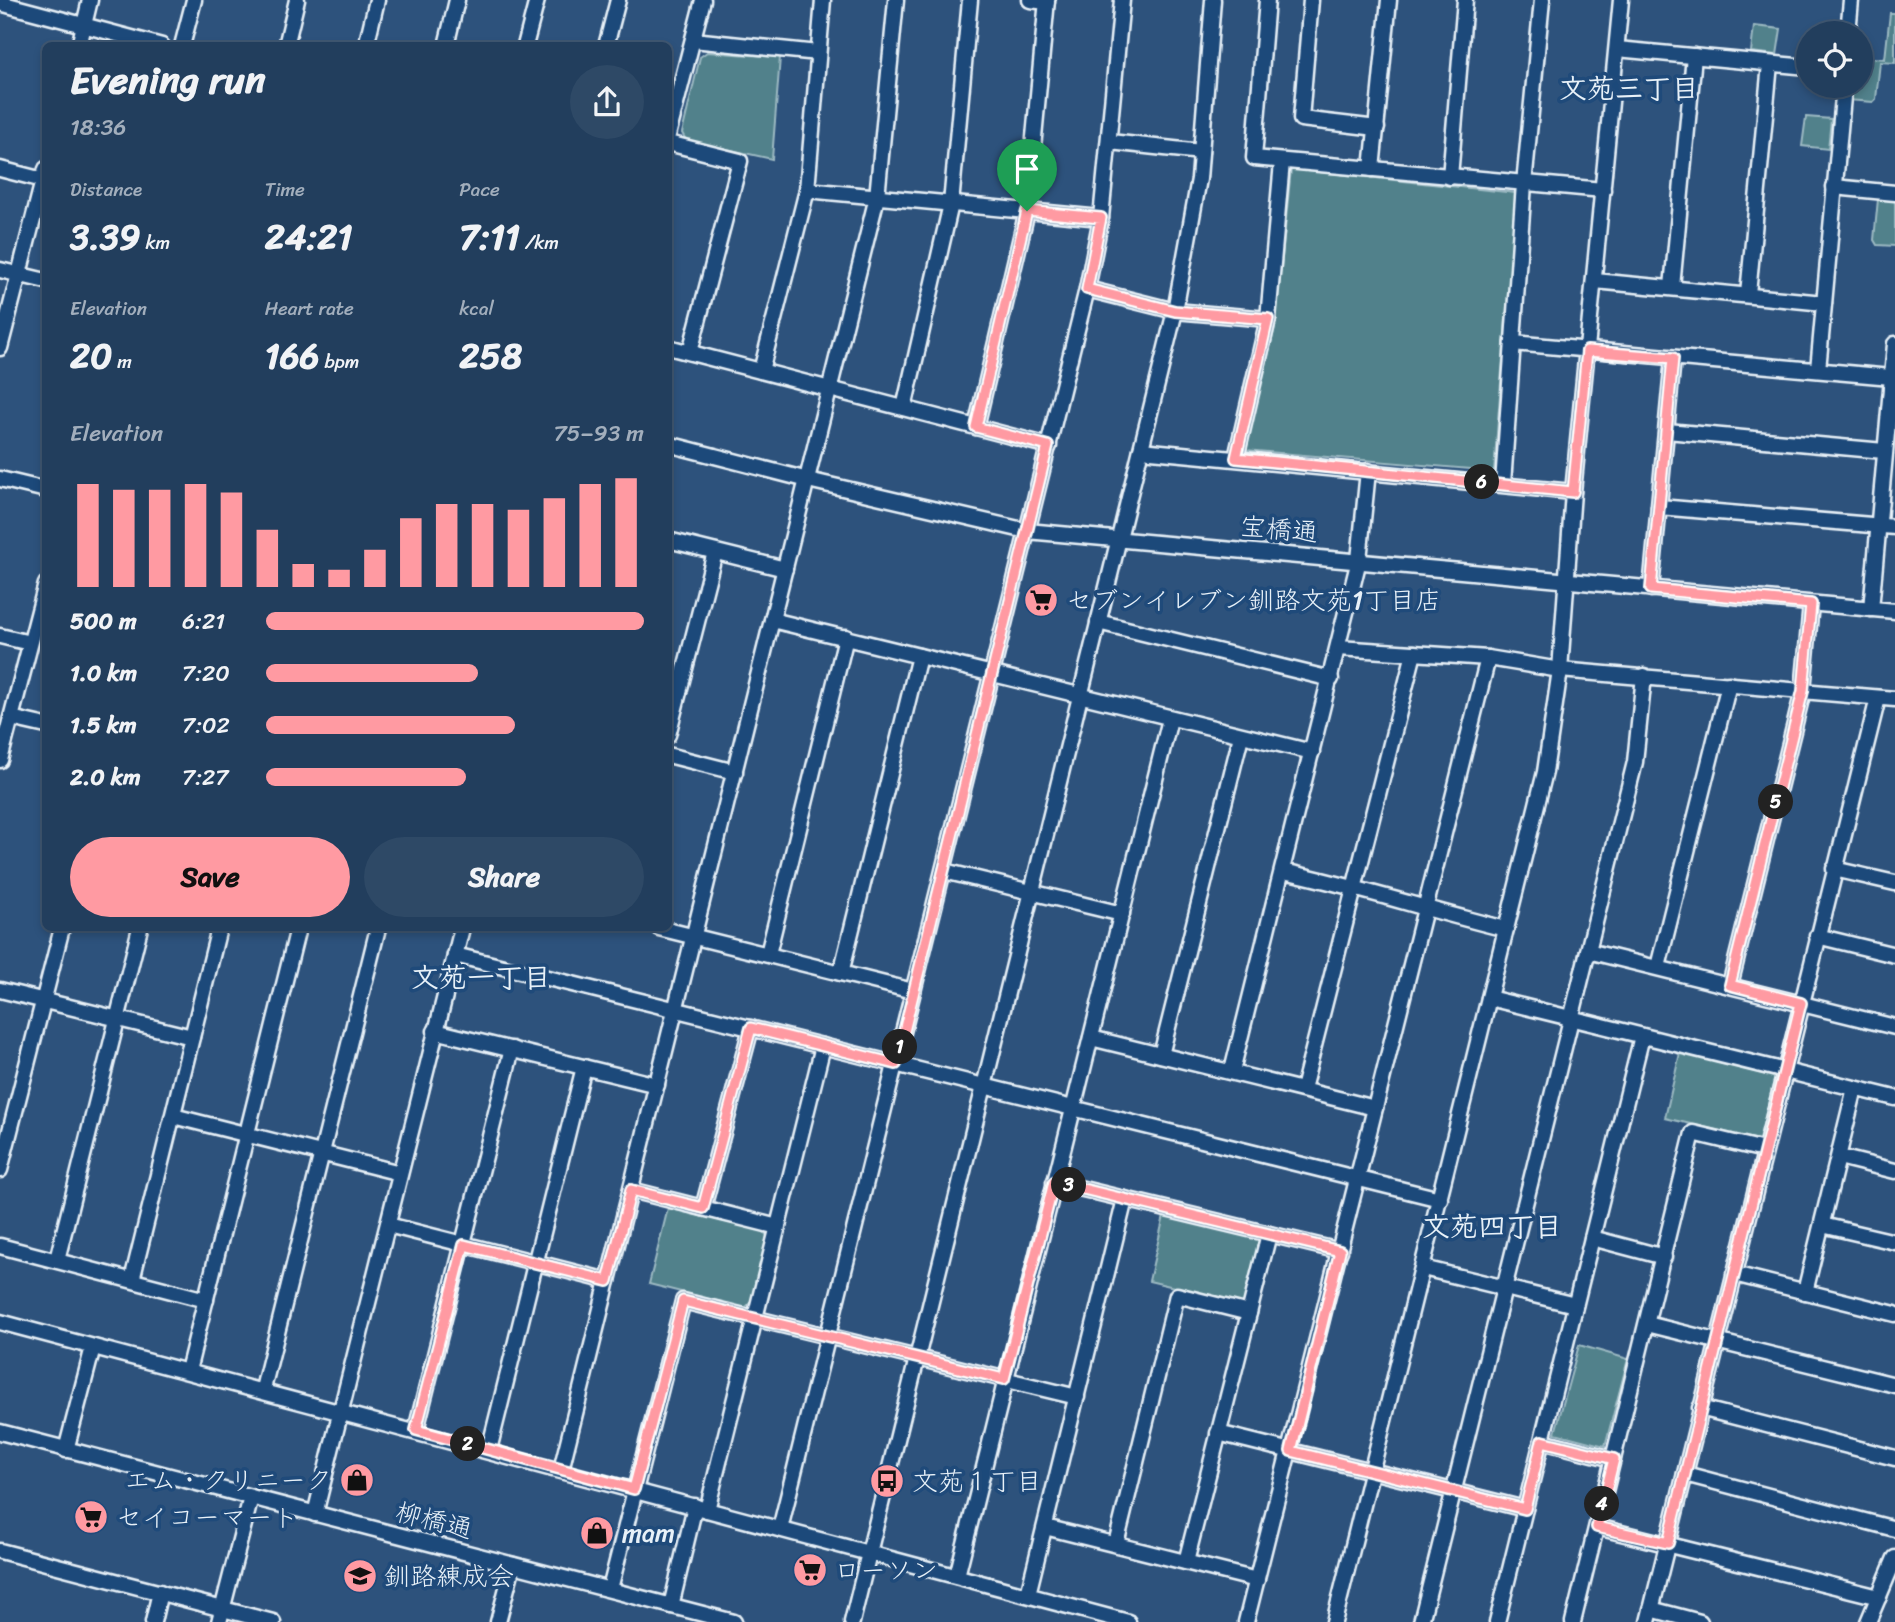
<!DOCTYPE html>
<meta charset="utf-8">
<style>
:root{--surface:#223e5d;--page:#2e4966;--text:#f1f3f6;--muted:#a2aebc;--line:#3f5772;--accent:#ff9aa2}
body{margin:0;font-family:Sriracha,"Klee One",sans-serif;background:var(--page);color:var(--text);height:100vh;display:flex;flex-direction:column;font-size:26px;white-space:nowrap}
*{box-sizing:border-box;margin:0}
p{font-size:23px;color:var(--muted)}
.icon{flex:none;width:38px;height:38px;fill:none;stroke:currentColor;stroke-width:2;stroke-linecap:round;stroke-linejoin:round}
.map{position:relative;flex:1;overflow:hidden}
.panel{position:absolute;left:42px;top:42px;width:630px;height:889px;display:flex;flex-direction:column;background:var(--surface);border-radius:10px;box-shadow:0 4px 10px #0003,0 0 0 2px var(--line)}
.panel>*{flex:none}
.controls{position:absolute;left:1796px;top:21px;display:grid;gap:14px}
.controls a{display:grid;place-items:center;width:77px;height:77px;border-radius:50%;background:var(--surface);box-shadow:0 4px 10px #0003,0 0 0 2px var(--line);font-size:35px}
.pin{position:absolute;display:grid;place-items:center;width:60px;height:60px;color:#fff;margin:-72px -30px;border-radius:50% 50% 50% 0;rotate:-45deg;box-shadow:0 0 7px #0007}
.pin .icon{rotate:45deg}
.km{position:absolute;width:35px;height:35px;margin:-18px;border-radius:50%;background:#222;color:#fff;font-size:19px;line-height:35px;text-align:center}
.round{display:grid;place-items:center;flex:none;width:74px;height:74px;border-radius:37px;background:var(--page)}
.summary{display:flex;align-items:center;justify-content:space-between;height:119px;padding:0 28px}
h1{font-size:38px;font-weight:700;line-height:52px}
.figures{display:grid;grid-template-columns:repeat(3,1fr);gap:10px;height:119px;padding:7px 28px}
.figures div{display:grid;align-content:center}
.figures b{font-size:35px;font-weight:700}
.figures small{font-size:19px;font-weight:400}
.figures p{font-size:19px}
.chart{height:196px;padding:14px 28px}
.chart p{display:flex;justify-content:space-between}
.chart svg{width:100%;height:126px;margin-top:7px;stroke:var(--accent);stroke-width:6}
.button{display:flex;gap:14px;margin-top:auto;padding:14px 28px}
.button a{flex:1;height:80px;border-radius:42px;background:var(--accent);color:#111;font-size:28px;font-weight:700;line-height:80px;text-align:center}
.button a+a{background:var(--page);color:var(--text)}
ul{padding:0 28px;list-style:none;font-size:23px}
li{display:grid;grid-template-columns:112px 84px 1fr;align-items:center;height:52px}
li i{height:18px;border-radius:9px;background:var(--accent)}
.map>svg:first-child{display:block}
.built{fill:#3e5b7f}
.green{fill:#51818b;stroke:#9cb9c2;stroke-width:2}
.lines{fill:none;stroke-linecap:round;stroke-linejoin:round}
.minor-casing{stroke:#e8f1f8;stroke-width:19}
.minor{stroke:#1f4a7a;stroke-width:14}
.route-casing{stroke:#fff;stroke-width:14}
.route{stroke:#ff9aa2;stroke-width:9}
.labels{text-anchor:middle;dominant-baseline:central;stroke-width:7;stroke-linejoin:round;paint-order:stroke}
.street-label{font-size:26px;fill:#e8f1f8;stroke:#1f4a7a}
.poi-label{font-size:26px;fill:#e8f1f8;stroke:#1f4a7a;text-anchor:start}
.neighbourhood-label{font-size:28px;font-weight:bold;fill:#e8f1f8;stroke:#1f4a7a}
</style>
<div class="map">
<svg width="1895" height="1622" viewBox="0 0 1895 1622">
<rect width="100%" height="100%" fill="#2d527c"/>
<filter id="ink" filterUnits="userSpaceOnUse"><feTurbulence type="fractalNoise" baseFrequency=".0143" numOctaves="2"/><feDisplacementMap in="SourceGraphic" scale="14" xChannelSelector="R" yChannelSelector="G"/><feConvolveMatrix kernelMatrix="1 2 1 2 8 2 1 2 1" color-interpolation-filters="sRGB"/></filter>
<g filter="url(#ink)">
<polygon class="built" points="351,1560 374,1565 368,1591 345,1586"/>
<g class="green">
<polygon points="1890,13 1895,13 1895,63 1880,62 1876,99 1873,102 1848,100 1850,86 1860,86 1860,57 1885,59"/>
<polygon points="1754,26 1781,29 1777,55 1751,52"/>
<polygon points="707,52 780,57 772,159 686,140 682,133 700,57"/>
<polygon points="1806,117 1831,119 1828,149 1802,146"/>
<polygon points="1291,169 1516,193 1494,471 1245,450 1275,327"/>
<polygon points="1878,199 1895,201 1895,246 1877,245 1874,240"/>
<polygon points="1680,1053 1775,1077 1759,1140 1665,1118"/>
<polygon points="668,1208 763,1231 767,1236 751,1302 745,1308 649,1284"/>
<polygon points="1164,1216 1261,1240 1245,1304 1149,1281"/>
<polygon points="1579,1345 1628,1359 1605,1446 1555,1433"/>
</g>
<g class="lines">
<g class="minor-casing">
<g id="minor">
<polyline points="1030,0 1047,2"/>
<polyline points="1267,0 1254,158 1603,190"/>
<polyline points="1311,0 1301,119 1377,128"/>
<polyline points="0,3 162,46"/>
<polyline points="1848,33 1851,0"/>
<polyline points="693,40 818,53"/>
<polyline points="79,46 90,0"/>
<polyline points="182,46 194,0"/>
<polyline points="286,46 297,0"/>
<polyline points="366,46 377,0"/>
<polyline points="446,46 457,0"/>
<polyline points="525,46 537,0"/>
<polyline points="606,46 618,0"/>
<polyline points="1617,49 1808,67"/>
<polyline points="668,135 703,0"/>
<polyline points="1110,142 1201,152"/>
<polyline points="668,143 740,161 690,352"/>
<polyline points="0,169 43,180"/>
<polyline points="1372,169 1389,0"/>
<polyline points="1450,177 1465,0"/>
<polyline points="1834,187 1895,193"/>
<polyline points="807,190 1101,218"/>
<polyline points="0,270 46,281"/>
<polyline points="1595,281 1824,303"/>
<polyline points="1672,287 1694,56"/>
<polyline points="1087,289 1175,311 1268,319"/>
<polyline points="1748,294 1770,64"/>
<polyline points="1513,343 1891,377"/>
<polyline points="668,347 1049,446"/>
<polyline points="0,348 46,169"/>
<polyline points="1818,370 1844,86"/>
<polyline points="761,371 807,190 823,0"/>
<polyline points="904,408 951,204 970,0"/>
<polyline points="976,427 1027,211 1047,0"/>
<polyline points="1667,431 1884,451"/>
<polyline points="668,444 808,480 1027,531 1895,611"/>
<polyline points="1141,450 1573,492"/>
<polyline points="1236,458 1268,319 1282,162"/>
<polyline points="0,479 46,490"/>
<polyline points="1503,484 1524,184 1542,0"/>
<polyline points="1659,507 1895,527"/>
<polyline points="668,540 785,569"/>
<polyline points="1651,589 1673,358"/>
<polyline points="1871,609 1895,344"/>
<polyline points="772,620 1312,752"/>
<polyline points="1098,622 1331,679"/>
<polyline points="0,636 30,643"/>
<polyline points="1338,648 1488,658 1560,670 1895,699"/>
<polyline points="11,718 46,726"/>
<polyline points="668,735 715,552"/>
<polyline points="668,755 735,772"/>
<polyline points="0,760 46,584"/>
<polyline points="1834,869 1895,883"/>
<polyline points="944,871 1122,914"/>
<path d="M1283 871C1359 887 1431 911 1506 929"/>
<polyline points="659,928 913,991"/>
<polyline points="1817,936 1895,955"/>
<polyline points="1588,951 1895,1027"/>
<polyline points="768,954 846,637"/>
<polyline points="455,955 1440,1199"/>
<polyline points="1658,967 1729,684"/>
<polyline points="841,973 919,656"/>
<polyline points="1730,985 1803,691 1811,604"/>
<polyline points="0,990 192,1037"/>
<polyline points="1489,998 1895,1098"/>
<polyline points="435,1031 657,1085"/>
<polyline points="1091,1038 1375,1108"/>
<polyline points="1161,1055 1241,736"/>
<polyline points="1232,1071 1359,560 1368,471"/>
<polyline points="1303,1089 1414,653"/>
<polyline points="173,1116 400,1173"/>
<polyline points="1839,1157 1895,1171"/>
<polyline points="0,1170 62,928"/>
<polyline points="1054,1182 1340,1251"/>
<polyline points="631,1190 778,1227"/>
<polyline points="703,1208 751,1028"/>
<polyline points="388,1225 608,1281"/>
<polyline points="1822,1225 1895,1242"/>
<polyline points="1592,1238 1664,1257"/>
<polyline points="0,1246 206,1300"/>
<polyline points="57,1260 140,928"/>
<polyline points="1423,1268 1575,1305"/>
<polyline points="1734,1274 1895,1314"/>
<polyline points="132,1280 219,928"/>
<polyline points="1805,1292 1855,1088"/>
<polyline points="0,1322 1128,1622"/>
<polyline points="1647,1324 1895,1385"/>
<polyline points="188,1371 298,928"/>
<polyline points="263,1389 378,928"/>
<polyline points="1700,1408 1895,1458"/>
<polyline points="416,1430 512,1049"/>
<polyline points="0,1432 734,1622"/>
<polyline points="1218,1433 1525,1509"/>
<polyline points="1542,1441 1613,1459"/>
<polyline points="66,1450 93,1347"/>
<polyline points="489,1450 584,1067"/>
<polyline points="561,1470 877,197 896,0"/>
<polyline points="1685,1474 1895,1529"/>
<polyline points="707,1510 823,1046"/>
<polyline points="315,1514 462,928"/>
<polyline points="1045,1527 1257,1580"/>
<polyline points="1597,1527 1879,1597"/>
<polyline points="780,1529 1087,289 1101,218 1122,0"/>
<polyline points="1116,1544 1177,1295 1249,1313"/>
<polyline points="0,1551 273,1622"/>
<polyline points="1186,1562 1269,1234"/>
<polyline points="957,1576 1170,719"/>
<polyline points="610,1589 683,1301 1077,1397"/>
<polyline points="1028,1594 1125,1199"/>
<polyline points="671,1606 695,1506"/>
<polyline points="1651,1609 1700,1622"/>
<polyline points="153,1622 160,1592"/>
<polyline points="219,1622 251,1497"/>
<polyline points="498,1622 513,1565"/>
<polyline points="852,1622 1175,311 1199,179 1213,0"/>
<polyline points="1246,1622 1488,658"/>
<polyline points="1334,1622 1545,772 1560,670 1573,492 1621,0"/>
<polyline points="1421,1622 1635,762 1644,676"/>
<polyline points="1497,1622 1642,1036"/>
<polyline points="1573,1622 1693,1133 1764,1150"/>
<polyline points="1648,1622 1878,698"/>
<polyline points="1868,1622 1895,1558"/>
</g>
</g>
<use href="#minor" class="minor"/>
</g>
</g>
<g class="lines" filter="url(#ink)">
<g class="route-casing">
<polygon id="route" points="1027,211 1101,218 1087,289 1175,311 1268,319 1236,458 1573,492 1587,351 1673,358 1651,589 1811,604 1803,691 1730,985 1801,1003 1668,1543 1597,1527 1614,1459 1542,1441 1525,1509 1291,1451 1340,1251 1054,1182 1004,1379 683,1301 634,1489 416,1430 464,1245 608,1281 631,1190 703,1208 751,1028 896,1064 1048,446 976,427"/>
</g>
<use href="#route" class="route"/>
</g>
<defs>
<g id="supermarket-disc" transform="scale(1.75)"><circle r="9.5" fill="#ff9aa2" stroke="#1f4a7a"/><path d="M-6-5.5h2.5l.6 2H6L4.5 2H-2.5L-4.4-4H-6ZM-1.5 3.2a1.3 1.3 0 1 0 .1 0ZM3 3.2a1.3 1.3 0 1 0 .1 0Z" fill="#111"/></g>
<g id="shop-disc" transform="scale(1.75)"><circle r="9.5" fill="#ff9aa2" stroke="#1f4a7a"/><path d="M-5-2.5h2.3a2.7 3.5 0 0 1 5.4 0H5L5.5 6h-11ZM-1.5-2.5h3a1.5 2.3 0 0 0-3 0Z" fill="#111"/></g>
<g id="bus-disc" transform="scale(1.75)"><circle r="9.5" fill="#ff9aa2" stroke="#1f4a7a"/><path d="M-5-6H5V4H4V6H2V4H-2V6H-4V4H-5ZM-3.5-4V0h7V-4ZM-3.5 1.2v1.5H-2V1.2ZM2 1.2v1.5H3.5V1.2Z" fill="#111"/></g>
<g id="school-disc" transform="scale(1.75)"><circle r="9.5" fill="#ff9aa2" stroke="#1f4a7a"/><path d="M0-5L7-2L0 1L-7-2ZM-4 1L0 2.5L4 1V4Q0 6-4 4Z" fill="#111"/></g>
</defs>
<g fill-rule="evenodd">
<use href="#supermarket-disc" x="1041" y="600"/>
<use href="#shop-disc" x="357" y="1480"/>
<use href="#bus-disc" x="887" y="1481"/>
<use href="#supermarket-disc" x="91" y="1517"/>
<use href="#shop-disc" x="597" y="1533"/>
<use href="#supermarket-disc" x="810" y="1570"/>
<use href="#school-disc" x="360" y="1576"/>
</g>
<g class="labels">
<g class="street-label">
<text transform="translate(1279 529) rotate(5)">宝橋通</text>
<text transform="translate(434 1520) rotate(14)">柳橋通</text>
</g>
<g class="poi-label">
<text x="1066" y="600">セブンイレブン釧路文苑1丁目店</text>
<text x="332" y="1480" text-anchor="end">エム・クリニーク</text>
<text x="912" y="1481">文苑１丁目</text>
<text x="116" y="1517">セイコーマート</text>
<text x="622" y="1533">mam</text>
<text x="834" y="1570">ローソン</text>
<text x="384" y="1576">釧路練成会</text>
</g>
<g class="neighbourhood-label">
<text x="1629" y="88">文苑三丁目</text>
<text x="481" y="977">文苑一丁目</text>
<text x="1492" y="1226">文苑四丁目</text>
</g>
</g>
</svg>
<div class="controls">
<a><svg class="icon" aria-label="locate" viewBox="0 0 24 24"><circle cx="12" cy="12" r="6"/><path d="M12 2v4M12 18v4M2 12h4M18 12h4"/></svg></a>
</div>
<div class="pin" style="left:1027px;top:211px;background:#1e9e55"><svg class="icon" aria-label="arrive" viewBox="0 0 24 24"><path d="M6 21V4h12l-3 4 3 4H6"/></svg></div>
<b class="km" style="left:900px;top:1047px">1</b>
<b class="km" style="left:468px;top:1444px">2</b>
<b class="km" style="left:1069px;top:1185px">3</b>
<b class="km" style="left:1602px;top:1504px">4</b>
<b class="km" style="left:1776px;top:802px">5</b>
<b class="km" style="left:1482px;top:482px">6</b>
<section class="panel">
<div class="summary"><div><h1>Evening run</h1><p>18:36</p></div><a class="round"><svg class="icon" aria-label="share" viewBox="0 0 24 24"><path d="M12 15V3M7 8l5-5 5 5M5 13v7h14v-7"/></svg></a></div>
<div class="figures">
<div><p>Distance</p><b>3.39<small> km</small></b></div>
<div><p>Time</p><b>24:21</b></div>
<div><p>Pace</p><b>7:11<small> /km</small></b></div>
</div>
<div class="figures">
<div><p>Elevation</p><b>20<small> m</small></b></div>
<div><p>Heart rate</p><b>166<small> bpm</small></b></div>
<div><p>kcal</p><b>258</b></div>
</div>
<div class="chart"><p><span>Elevation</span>75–93 m</p>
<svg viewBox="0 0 160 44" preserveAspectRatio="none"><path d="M5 44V8M15 44V10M25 44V10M35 44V8M45 44V11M55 44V24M65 44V36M75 44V38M85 44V31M95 44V20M105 44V15M115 44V15M125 44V17M135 44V13M145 44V8M155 44V6"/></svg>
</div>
<ul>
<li><b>500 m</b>6:21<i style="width:100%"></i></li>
<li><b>1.0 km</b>7:20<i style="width:56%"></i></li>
<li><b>1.5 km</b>7:02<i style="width:66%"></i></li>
<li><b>2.0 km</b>7:27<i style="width:53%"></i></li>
</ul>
<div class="button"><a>Save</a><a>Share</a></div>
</section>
</div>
